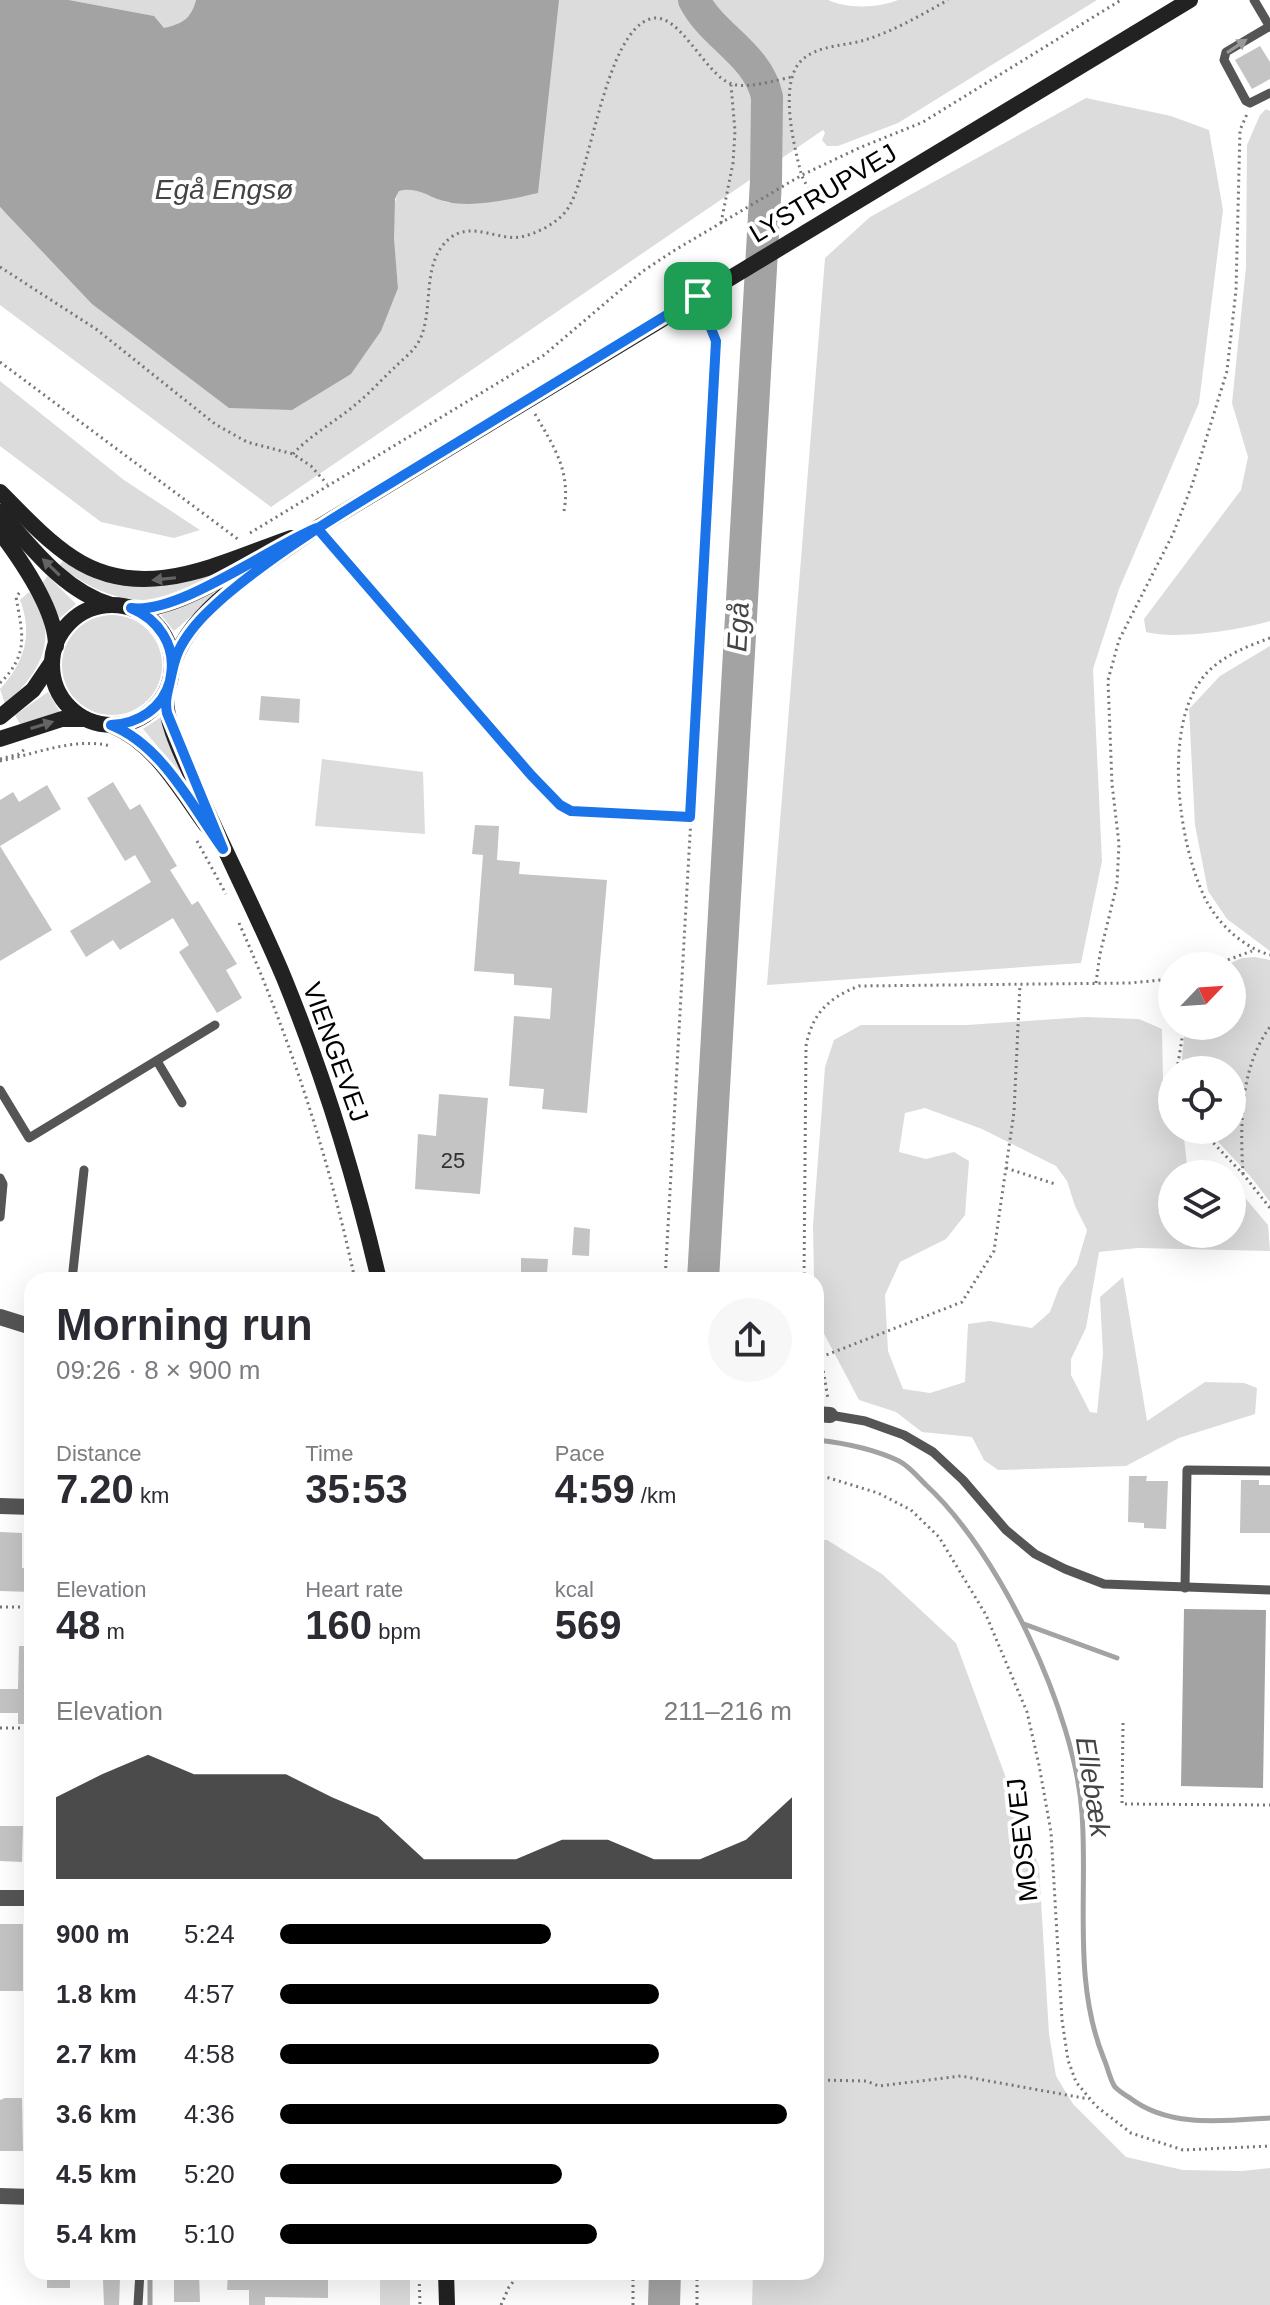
<!DOCTYPE html>
<meta charset="utf-8">
<style>
:root{--surface:#fff;--page:#f7f7f7;--text:#2b2b33;--muted:#7c7c81;--accent:#000}
body{margin:0;font-family:Arial,sans-serif;background:var(--page);color:var(--text);height:100vh;display:flex;flex-direction:column;font-size:30px;white-space:nowrap}
*{box-sizing:border-box;margin:0}
p{font-size:26px;color:var(--muted)}
.icon{flex:none;width:44px;height:44px;fill:none;stroke:currentColor;stroke-width:2;stroke-linecap:round;stroke-linejoin:round}
.map{position:relative;flex:1;overflow:hidden}
.details{position:absolute;left:24px;top:1272px;width:800px;height:1008px;display:flex;flex-direction:column;background:var(--surface);border-radius:24px;box-shadow:0 8px 32px #0002}
.details>*{flex:none}
.needle{width:52px;rotate:65deg}
.buttons{position:absolute;left:1158px;top:952px;display:grid;gap:16px}
.buttons a{display:grid;place-items:center;width:88px;height:88px;border-radius:50%;background:var(--surface);box-shadow:0 8px 32px #0002;font-size:40px}
.pin{position:absolute;display:grid;place-items:center;width:68px;height:68px;color:#fff;margin:-34px;border-radius:16px;box-shadow:0 4px 12px #0006}
.round{display:grid;place-items:center;flex:none;width:84px;height:84px;border-radius:42px;background:var(--page)}
.summary{display:flex;align-items:center;justify-content:space-between;height:136px;padding:0 32px}
h1{font-size:44px;font-weight:800;line-height:60px}
.metrics{display:grid;grid-template-columns:repeat(3,1fr);gap:12px;height:136px;padding:8px 32px}
.metrics div{display:grid;align-content:center}
.metrics b{font-size:40px;font-weight:800}
.metrics small{font-size:22px;font-weight:400}
.metrics p{font-size:22px}
.chart{height:224px;padding:16px 32px}
.chart p{display:flex;justify-content:space-between}
.chart svg{width:100%;height:144px;margin-top:8px;fill:var(--accent);opacity:.7}
ul{padding:0 32px;list-style:none;font-size:26px}
li{display:grid;grid-template-columns:128px 96px 1fr;align-items:center;height:60px}
li i{height:20px;border-radius:10px;background:var(--accent)}
.map>svg:first-child{display:block}
.green{fill:#dcdcdc;fill-rule:evenodd}
.water{fill:#a3a3a3}
.lines{fill:none;stroke-linecap:round;stroke-linejoin:round}
.stream{stroke:#a3a3a3;stroke-width:5}
.river{stroke:#a3a3a3;stroke-width:32}
.building{fill:#c4c4c4}
.path{stroke:#777;stroke-width:3;stroke-dasharray:2 4;stroke-linecap:butt}
.lane{stroke:#555;stroke-width:9}
.street{stroke:#555;stroke-width:16}
.secondary{stroke:#222;stroke-width:16}
.oneway{fill:#999}
.oneway2{fill:#646464}
.route-casing{stroke:#fff;stroke-width:16}
.route{stroke:#1a73e8;stroke-width:10}
.labels{text-anchor:middle;dominant-baseline:central;stroke-width:8;stroke-linejoin:round;paint-order:stroke}
.number-label{font-size:22px;fill:#313131}
.street-label{font-size:26px;fill:#000;stroke:#fff}
.water-label{font-size:28px;font-style:italic;fill:#444;stroke:#fff}
</style>
<div class="map">
<svg width="1270" height="2305" viewBox="0 0 1270 2305">
<rect width="100%" height="100%" fill="#fff"/>
<g class="green">
<path d="M69 0H196C191 19 182 24 164 29L153 16Z"/>
<path d="M559 0H828C847 9 879 8 898 0H1097L898 123 838 146H827L822 140 825 133 823 130 271 507 0 305V207L2 210 398 287C396 260 387 215 399 191L411 188 449 203Z"/>
<polygon points="1086,98 1171,116 1209,130 1223,210 1199,403 1119,589 1093,669 1102,861 1081,963 767,985 825,258 870,217"/>
<path d="M1266 109 1270 111V621C1240 630 1176 640 1146 632L1144 619 1241 490 1248 457 1232 403 1246 267 1247 145 1260 115Z"/>
<polygon points="0,381 124,480 200,530 174,538 101,522 0,446"/>
<path d="M65 559 85 571 219 572C201 581 182 594 162 598 125 606 87 588 59 565Z"/>
<polygon points="48,576 76,604 60,618 41,584"/>
<polygon points="213,591 213,597 174,631 161,615"/>
<path d="M29 592C62 633 41 674 5 704L0 689C25 662 33 634 20 600Z"/>
<circle cx="112" cy="665" r="50"/>
<polygon points="1270,646 1270,951 1227,919 1208,891 1195,825 1189,709 1220,676"/>
<polygon points="48,692 60,712 20,724 15,715"/>
<polygon points="161,717 182,766 178,771 143,729"/>
<polygon points="322,759 423,772 425,834 315,826"/>
<polygon points="1255,957 1270,960 1270,1202 1251,1177 1207,1130 1232,1130 1232,1070 1181,1070 1185,1026 1232,1026 1232,966 1224,966 1242,958"/>
<path d="M1085 1017 1139 1019 1162 1029 1163 1080 1172 1102V1130H1183L1188 1174H1172V1234H1232V1188L1246 1199 1268 1225 1270 1251 1138 1248 1099 1252 1086 1328 1071 1359V1375L1090 1412 1097 1413 1103 1354 1100 1297 1123 1277 1147 1421 1205 1382 1244 1383 1257 1388 1255 1414 1179 1438 1126 1466 998 1470 984 1460 972 1437 922 1432 896 1412 859 1400 821 1328 814 1277 813 1225 825 1067 834 1040 861 1025H967ZM925 1108 982 1129 1056 1166 1067 1181 1075 1206 1087 1230 1077 1264 1059 1288 1050 1312 1032 1328 990 1321 968 1324 965 1382 930 1393 903 1389 888 1351 885 1295 900 1262 946 1239 965 1215 969 1161 954 1152 926 1159 899 1152 905 1113Z"/>
<polygon points="827,1540 882,1574 956,1643 1039,1867 1049,2034 1056,2076 1073,2104 1126,2157 1183,2170 1242,2171 1270,2168 1270,2305 752,2305 753,2272 816,2272 816,1541"/>
<rect x="380" y="2272" width="30" height="33"/>
</g>
<g class="water">
<path d="M0 0H69L154 16 164 28C182 24 191 19 196 0H559L538 193C512 199 473 208 448 202 428 198 419 186 399 191L395 199 394 239 398 288 381 331 351 374 292 410 229 408 92 304 0 207Z"/>
<polygon points="1184,1609 1266,1610 1263,1788 1181,1786"/>
</g>
<g class="lines">
<g class="stream">
<path d="M817 1440C844 1443 874 1449 899 1461 909 1466 918 1477 926 1485 1000 1553 1075 1713 1082 1813 1088 1894 1072 1981 1104 2059 1108 2068 1110 2080 1115 2087 1119 2091 1125 2095 1130 2098 1169 2128 1223 2121 1270 2118"/>
<polyline points="1024,1624 1117,1658"/>
<polyline points="150,2305 150,2272"/>
</g>
<g class="river">
<path d="M694 0C713 37 758 54 767 97L766 181 703 1280"/>
<polyline points="664,2305 665,2272"/>
</g>
</g>
<g class="building">
<polygon points="1260,46 1270,62 1270,79 1252,89 1235,60"/>
<polygon points="261,696 300,699 299,723 259,720"/>
<polygon points="113,782 130,810 140,804 177,866 170,870 192,905 198,901 237,964 226,970 242,998 217,1013 179,952 189,945 173,918 120,950 113,940 86,957 70,931 151,882 135,855 125,861 87,798"/>
<polygon points="47,785 61,809 0,846 0,800 13,792 19,802"/>
<polygon points="475,825 499,826 497,860 520,862 519,874 607,880 587,1113 542,1109 544,1089 509,1086 514,1016 550,1019 552,988 514,985 514,974 474,971 483,855 472,854"/>
<polygon points="0,846 52,930 0,961"/>
<polygon points="439,1094 488,1098 480,1194 415,1189 418,1134 436,1136"/>
<polygon points="574,1227 590,1229 589,1256 572,1255"/>
<polygon points="521,1258 548,1259 547,1274 521,1273"/>
<polygon points="1129,1476 1147,1476 1146,1481 1168,1481 1166,1529 1144,1528 1144,1523 1128,1522"/>
<polygon points="1241,1480 1259,1480 1259,1485 1270,1485 1270,1533 1240,1533"/>
<polygon points="0,1532 22,1533 22,1568 32,1568 32,1592 0,1591"/>
<polygon points="19,1646 32,1646 32,1724 18,1724 18,1713 0,1713 0,1689 18,1689"/>
<polygon points="0,1826 23,1826 22,1862 0,1861"/>
<rect x="0" y="1924" width="23" height="67"/>
<polygon points="5,2098 22,2098 23,2151 0,2151 0,2100"/>
<rect x="47" y="2272" width="23" height="16"/>
<polygon points="174,2272 199,2272 200,2302 174,2302"/>
<polygon points="228,2273 328,2273 328,2298 265,2297 265,2305 249,2305 249,2290 227,2290"/>
<polygon points="120,2279 119,2305 104,2305 103,2280"/>
</g>
<g class="lines">
<g class="path">
<path d="M819 204C813 195 804 183 801 173 794 146 778 82 802 60 818 45 845 46 865 40 894 31 921 15 948 0"/>
<polyline points="721,223 733,163 735,131 731,85"/>
<polyline points="0,267 96,329 215,424 247,442 293,454 311,466 327,484"/>
<polyline points="0,362 239,540"/>
<path d="M535 414C554 447 571 471 564 511"/>
<path d="M293 454C310 435 335 422 355 405 369 394 381 380 394 368 401 361 410 354 416 346 437 316 418 264 450 238 468 224 489 235 508 237 521 239 532 234 543 229 554 223 564 216 570 205 592 164 606 33 650 19 679 9 705 76 732 84 749 89 775 80 792 77"/>
<polyline points="250,533 544,355 643,271 675,250 802,175 859,148 923,122 1121,0"/>
<polyline points="327,540 531,775 560,805 571,811 690,817"/>
<path d="M1270 638C1245 647 1214 659 1199 683 1164 734 1179 843 1204 896 1216 922 1242 947 1270 955"/>
<path d="M0 683C30 654 22 632 16 597L21 591"/>
<polyline points="0,759 19,754 25,749"/>
<path d="M0 761C36 754 74 737 111 746"/>
<polyline points="197,841 226,894"/>
<path d="M239 923C290 1037 329 1158 355 1280"/>
<polyline points="1211,966 1252,951"/>
<polyline points="1096,983 1100,954 1117,884 1119,844 1112,784 1108,680 1119,640 1173,534 1192,485 1227,371 1236,290 1240,130 1247,114"/>
<polyline points="1177,1070 1184,1026"/>
<polyline points="1201,1130 1243,1174 1270,1208"/>
<polyline points="1006,1168 1055,1184"/>
<path d="M1243 1174C1240 1125 1240 1067 1270 1027"/>
<polyline points="665,1280 715,390 716,341 705,311"/>
<path d="M804 1280 806 1046C812 1014 828 998 859 986L1130 983 1172 979"/>
<polyline points="816,1342 821,1357 828,1399"/>
<polyline points="821,1357 962,1302 994,1251 1014,1112 1020,984"/>
<polyline points="816,1474 878,1493 911,1510 939,1537 986,1615 1027,1712 1039,1765 1051,1832 1062,2020 1068,2060 1076,2082 1096,2106 1131,2133 1183,2150 1270,2146"/>
<polyline points="0,1607 32,1607"/>
<polyline points="1123,1723 1122,1804 1270,1805"/>
<polyline points="0,1728 32,1728"/>
<polyline points="816,2080 866,2081 879,2086 961,2076 1089,2099"/>
<polyline points="419,2272 420,2305"/>
<polyline points="501,2305 509,2287 521,2272"/>
<polyline points="633,2305 633,2272"/>
<polyline points="697,2305 697,2272"/>
</g>
<g class="lane">
<polyline points="1254,0 1270,27"/>
<polyline points="1270,26 1226,52 1224,60 1246,101 1250,103 1270,93"/>
<polyline points="157,1061 182,1103"/>
<polyline points="0,1090 29,1138 215,1025"/>
<polyline points="0,1178 3,1184 0,1217"/>
<polyline points="72,1280 84,1170"/>
<polyline points="830,1415 865,1421 904,1435 933,1452 963,1480 1006,1530 1035,1554 1065,1569 1104,1584 1270,1590"/>
<polyline points="1185,1588 1187,1470 1270,1471"/>
<polyline points="138,2305 140,2272"/>
</g>
<g class="street">
<polyline points="0,1317 32,1327"/>
<polyline points="816,1414 830,1415"/>
<polyline points="0,1506 32,1507"/>
<polyline points="0,1898 32,1898"/>
<polyline points="0,2196 32,2197"/>
</g>
<g class="secondary">
<path d="M0 492C23 515 46 540 73 558 144 605 221 562 291 538"/>
<path d="M0 512C32 548 64 591 111 605"/>
<path d="M0 532C21 560 56 611 56 646"/>
<circle cx="112" cy="665" r="60"/>
<path d="M133 609C169 612 225 577 255 560"/>
<path d="M172 668C188 607 269 563 317 528L1190 0"/>
<path d="M166 692C164 726 187 764 200 795 227 856 258 916 284 978 324 1076 355 1177 379 1280"/>
<polyline points="0,717 33,690 52,662"/>
<path d="M111 725C155 743 179 788 206 825"/>
<polyline points="0,739 62,719 85,719"/>
<polyline points="446,2272 447,2305"/>
</g>
</g>
<defs><path id="oneway-solid" d="M-6-.8H1V-3.2L6.5 0L1 3.2V.8H-6Z" transform="scale(2)"/></defs>
<use class="oneway" href="#oneway-solid" transform="translate(1237 46) rotate(-34)"/>
<g class="oneway2">
<use href="#oneway-solid" transform="translate(51 567) rotate(-136)"/>
<use href="#oneway-solid" transform="translate(164 579) rotate(174)"/>
<use href="#oneway-solid" transform="translate(42 725) rotate(-17)"/>
</g>
<g class="lines">
<g class="route-casing">
<path id="route" d="M698 296C606 352 514 408 422 464 355 505 285 545 225 596 208 611 192 626 181 646 174 658 173 669 170 681 163 708 138 724 111 725 162 745 192 806 223 849L167 713C164 698 169 690 171 675 176 645 158 619 131 608 178 615 270 547 317 528L531 775 560 805 571 811 690 817 716 341 698 296"/>
</g>
<use href="#route" class="route"/>
</g>
<g class="labels">
<g class="number-label">
<text x="453" y="1160">25</text>
</g>
<g class="street-label">
<text transform="translate(823 193) rotate(-31)">LYSTRUPVEJ</text>
<text transform="translate(336 1052) rotate(70)">VIENGEVEJ</text>
<text transform="translate(1022 1840) rotate(-96)">MOSEVEJ</text>
</g>
<g class="water-label">
<text x="224" y="189">Egå Engsø</text>
<text transform="translate(738 627) rotate(-87)">Egå</text>
<text transform="translate(1093 1787) rotate(81)">Ellebæk</text>
</g>
</g>
</svg>
<div class="buttons">
<a><svg class="needle" viewBox="-14 -14 28 28"><path d="M0-13l5 13h-10z" fill="#e53935"/><path d="M0 13l5-13h-10z" fill="#7c7c81"/></svg></a>
<a><svg class="icon" aria-label="locate" viewBox="0 0 24 24"><circle cx="12" cy="12" r="6"/><path d="M12 2v4M12 18v4M2 12h4M18 12h4"/></svg></a>
<a><svg class="icon" aria-label="layers" viewBox="0 0 24 24"><path d="M12 4l9 5-9 5-9-5zM3 14l9 5 9-5"/></svg></a>
</div>
<div class="pin" style="left:698px;top:296px;background:#1e9e55"><svg class="icon" aria-label="arrive" viewBox="0 0 24 24"><path d="M6 21V4h12l-3 4 3 4H6"/></svg></div>
<section class="details">
<div class="summary"><div><h1>Morning run</h1><p>09:26 · 8 × 900 m</p></div><a class="round"><svg class="icon" aria-label="share" viewBox="0 0 24 24"><path d="M12 15V3M7 8l5-5 5 5M5 13v7h14v-7"/></svg></a></div>
<div class="metrics">
<div><p>Distance</p><b>7.20<small> km</small></b></div>
<div><p>Time</p><b>35:53</b></div>
<div><p>Pace</p><b>4:59<small> /km</small></b></div>
</div>
<div class="metrics">
<div><p>Elevation</p><b>48<small> m</small></b></div>
<div><p>Heart rate</p><b>160<small> bpm</small></b></div>
<div><p>kcal</p><b>569</b></div>
</div>
<div class="chart"><p><span>Elevation</span>211–216 m</p>
<svg viewBox="0 0 160 44" preserveAspectRatio="none"><path d="M0 44V19L10 12L20 6L30 12L40 12L50 12L60 19L70 25L80 38L90 38L100 38L110 32L120 32L130 38L140 38L150 32L160 19V44z"/></svg>
</div>
<ul>
<li><b>900 m</b>5:24<i style="width:53%"></i></li>
<li><b>1.8 km</b>4:57<i style="width:74%"></i></li>
<li><b>2.7 km</b>4:58<i style="width:74%"></i></li>
<li><b>3.6 km</b>4:36<i style="width:99%"></i></li>
<li><b>4.5 km</b>5:20<i style="width:55%"></i></li>
<li><b>5.4 km</b>5:10<i style="width:62%"></i></li>
</ul>
</section>
</div>
